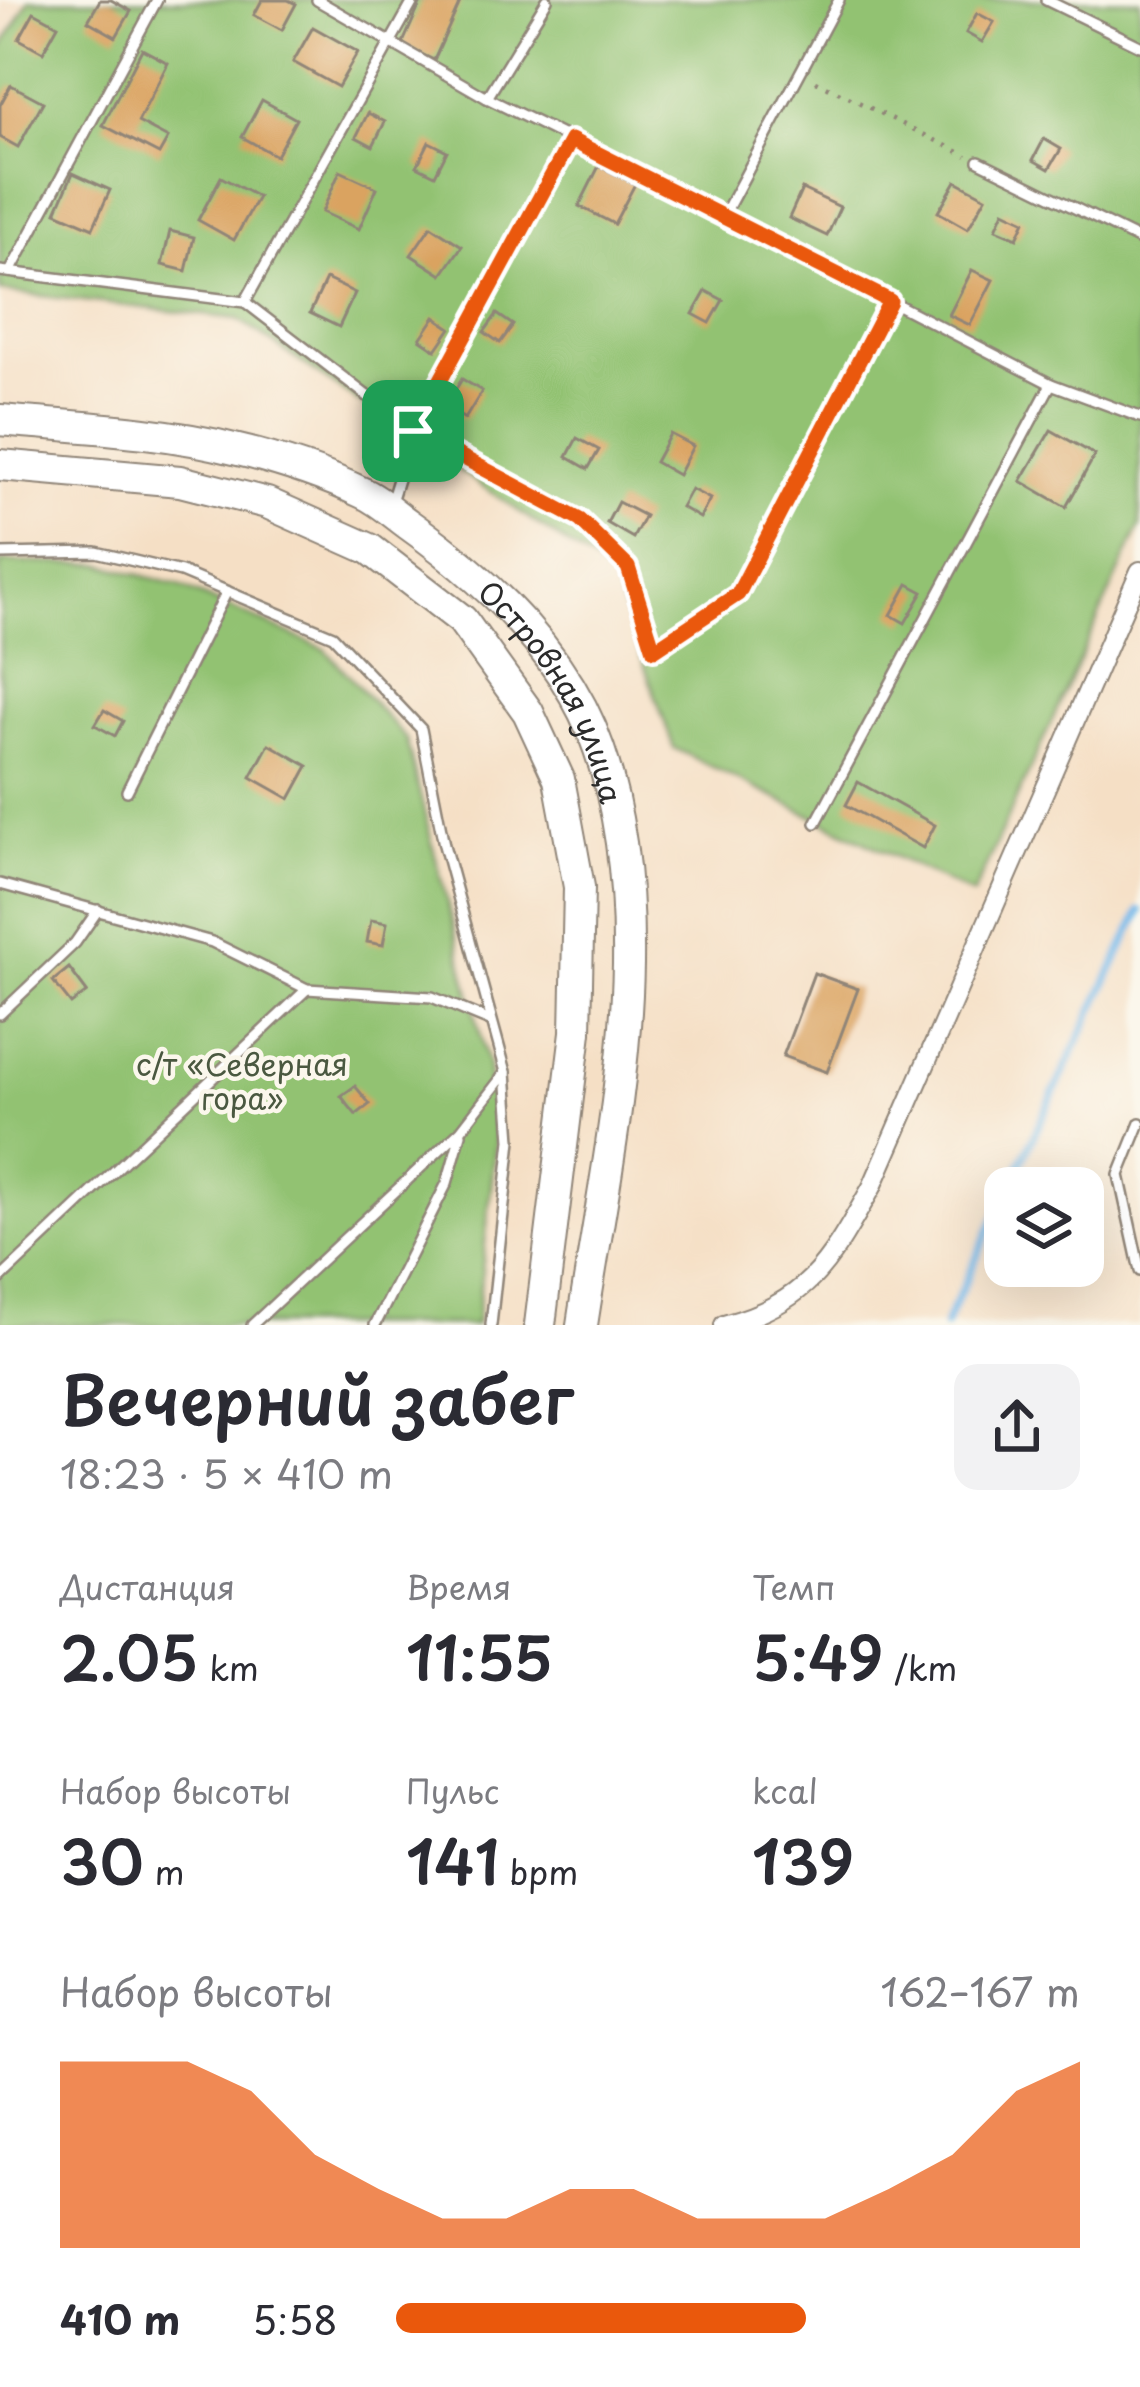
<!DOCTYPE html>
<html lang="ru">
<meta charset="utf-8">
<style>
:root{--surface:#fff;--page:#f2f2f3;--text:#2b2b33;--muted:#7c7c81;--accent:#ea580c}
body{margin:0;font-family:"Playpen Sans",sans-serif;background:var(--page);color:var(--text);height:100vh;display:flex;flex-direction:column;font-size:45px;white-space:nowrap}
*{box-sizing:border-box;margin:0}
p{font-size:39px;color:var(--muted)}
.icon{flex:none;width:66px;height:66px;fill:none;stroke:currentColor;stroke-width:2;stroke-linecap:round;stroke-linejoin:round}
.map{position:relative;height:1325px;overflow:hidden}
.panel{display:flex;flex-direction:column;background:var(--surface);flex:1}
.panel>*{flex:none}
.controls{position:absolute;left:984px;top:1167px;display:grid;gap:24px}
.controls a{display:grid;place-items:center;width:120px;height:120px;border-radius:24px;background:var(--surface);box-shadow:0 12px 48px #0002;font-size:60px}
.pin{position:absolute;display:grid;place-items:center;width:102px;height:102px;color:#fff;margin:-51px;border-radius:24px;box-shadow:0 6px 18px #0006}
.round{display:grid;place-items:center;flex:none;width:126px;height:126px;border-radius:24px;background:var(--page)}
.headline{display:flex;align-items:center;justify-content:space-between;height:204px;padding:0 60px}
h1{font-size:66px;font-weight:600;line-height:90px}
.stats{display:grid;grid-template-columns:repeat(3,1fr);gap:18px;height:204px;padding:12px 60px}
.stats div{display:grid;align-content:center}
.stats b{font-size:60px;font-weight:600}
.stats small{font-size:33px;font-weight:400}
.stats p{font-size:33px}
.chart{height:336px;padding:24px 60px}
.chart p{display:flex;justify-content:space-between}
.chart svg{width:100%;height:216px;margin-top:12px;fill:var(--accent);opacity:.7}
ul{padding:0 60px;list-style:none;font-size:39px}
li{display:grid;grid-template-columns:192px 144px 1fr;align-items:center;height:90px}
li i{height:30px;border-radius:15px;background:var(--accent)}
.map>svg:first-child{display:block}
.green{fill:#92c272;stroke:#5e764e;stroke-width:3}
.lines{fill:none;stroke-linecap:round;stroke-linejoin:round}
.stream{stroke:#75b8ea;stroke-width:8}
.building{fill:#daa361}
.service-casing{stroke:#908578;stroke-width:14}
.minor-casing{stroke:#908578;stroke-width:22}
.primary-casing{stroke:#908578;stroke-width:34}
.path{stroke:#908578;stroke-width:4.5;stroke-dasharray:3 9;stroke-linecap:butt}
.service{stroke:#fff;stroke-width:9}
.minor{stroke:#fff;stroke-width:18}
.primary{stroke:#fff;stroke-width:30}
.route-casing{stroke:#fff;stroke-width:24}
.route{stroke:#ea580c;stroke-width:15}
.labels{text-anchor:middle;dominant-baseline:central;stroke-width:9;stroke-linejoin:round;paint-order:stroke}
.street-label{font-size:30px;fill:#2b2b2b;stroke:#fbf7ec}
.park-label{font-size:30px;fill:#4a5840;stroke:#fbf7ec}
</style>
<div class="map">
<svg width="1140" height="1325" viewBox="0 0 1140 1325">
<rect width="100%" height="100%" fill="#fbf7ec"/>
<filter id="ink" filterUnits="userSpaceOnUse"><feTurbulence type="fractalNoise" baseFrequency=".00833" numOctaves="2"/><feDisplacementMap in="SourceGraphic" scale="24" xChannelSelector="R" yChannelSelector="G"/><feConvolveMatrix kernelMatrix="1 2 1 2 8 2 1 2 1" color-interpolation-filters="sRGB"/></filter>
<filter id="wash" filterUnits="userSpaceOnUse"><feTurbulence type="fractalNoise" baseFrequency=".004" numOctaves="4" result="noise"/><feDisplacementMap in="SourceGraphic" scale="48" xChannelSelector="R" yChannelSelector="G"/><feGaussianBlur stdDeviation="2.7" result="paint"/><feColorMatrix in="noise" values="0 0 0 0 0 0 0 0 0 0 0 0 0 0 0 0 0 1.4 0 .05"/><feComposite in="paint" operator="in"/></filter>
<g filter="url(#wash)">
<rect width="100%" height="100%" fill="#f5dfc5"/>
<g class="green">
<polygon points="29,0 1140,0 1140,526 973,895 674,748 612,575 238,319 0,291 0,51"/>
<polygon points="0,562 100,564 177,585 325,649 406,739 488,1065 496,1143 476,1325 0,1325"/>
</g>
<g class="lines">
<g class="stream">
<polyline points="1009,1188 1140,911"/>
<polyline points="945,1325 1005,1196"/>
</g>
</g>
<g id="blocks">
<g class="building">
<polygon points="100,0 111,0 131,11 116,37 88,21"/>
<polygon points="262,0 288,0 296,4 282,30 254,15"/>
<polygon points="422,0 461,0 434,60 402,45"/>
<polygon points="34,12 58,25 43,52 19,39"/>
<polygon points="977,13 994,22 982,42 966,33"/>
<polygon points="313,27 358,52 338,87 293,62"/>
<polygon points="142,49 168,63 138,122 168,138 159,154 103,125"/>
<polygon points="11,85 43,102 18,147 0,137 0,105"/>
<polygon points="262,100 296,119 276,156 242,137"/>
<polygon points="368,113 385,122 373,146 356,137"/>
<polygon points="1044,139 1061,149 1049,169 1033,160"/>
<polygon points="429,142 447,151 435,175 417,166"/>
<polygon points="599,166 635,184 614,224 579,206"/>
<polygon points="340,171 377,188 359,229 322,212"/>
<polygon points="73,173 110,190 93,228 56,212"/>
<polygon points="221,177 258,197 234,240 198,220"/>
<polygon points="956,181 986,197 968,229 938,212"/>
<polygon points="802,189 840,207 827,236 789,218"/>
<polygon points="1004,211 1025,221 1017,238 996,229"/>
<polygon points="431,226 462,246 442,275 411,255"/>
<polygon points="170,231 194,237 186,271 162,265"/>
<polygon points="972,270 993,280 970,325 949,315"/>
<polygon points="326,279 355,293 339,327 310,313"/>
<polygon points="706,291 723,300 710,323 693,314"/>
<polygon points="497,314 513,325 500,343 484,332"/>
<polygon points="435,317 451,328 436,350 420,339"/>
<polygon points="462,379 482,391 465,419 445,407"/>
<polygon points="1051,430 1095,455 1066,507 1021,481"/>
<polygon points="670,434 693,446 678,475 655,462"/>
<polygon points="577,438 599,450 588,469 567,457"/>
<polygon points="691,489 710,499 700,518 681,507"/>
<polygon points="618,502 645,516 633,538 607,523"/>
<polygon points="908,584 923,592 905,623 891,615"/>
<polygon points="104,710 123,721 115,736 95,725"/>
<polygon points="269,744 308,766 290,799 251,777"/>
<polygon points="858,782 935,825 923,848 846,805"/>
<polygon points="371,920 387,923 383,945 367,942"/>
<polygon points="69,968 87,992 71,1004 53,981"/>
<polygon points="814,973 858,989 827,1072 783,1056"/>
<polygon points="355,1086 370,1104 356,1115 341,1096"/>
</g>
</g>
</g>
<g filter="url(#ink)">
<use href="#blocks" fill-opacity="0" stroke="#908578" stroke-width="3"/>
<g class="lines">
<g class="service-casing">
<g id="service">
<polyline points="317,0 487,98 724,215 1051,384 1140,417"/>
<polyline points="1046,0 1140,46"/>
<polyline points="487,98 547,0"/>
<polyline points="979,161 1140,240"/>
<polyline points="724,215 839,0"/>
<polyline points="0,271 245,302 414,0"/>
<polyline points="10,272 157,0"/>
<polyline points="245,302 413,431 580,520 628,567 654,650 738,594 890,300"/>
<polyline points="390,505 413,431 571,139"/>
<polyline points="0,554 96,552 181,572 333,636 421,729 444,845 506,1072 511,1140 491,1325"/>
<polyline points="127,791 227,591"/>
<polyline points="816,823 1051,384"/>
<polyline points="0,884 212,942 307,989 432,997 490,1021"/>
<polyline points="0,1014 75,943 98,910"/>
<polyline points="1140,1123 1119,1175 1140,1271"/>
<polyline points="0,1279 307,989"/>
<polyline points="252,1325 461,1130 506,1072"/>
<polyline points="375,1325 447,1183 461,1134"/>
</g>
</g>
<g class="minor-casing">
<path id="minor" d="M724 1325C811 1302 831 1259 872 1187L1140 571"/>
</g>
<g class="primary-casing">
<g id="primary">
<path id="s1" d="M0 420C78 427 159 430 234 449 277 459 323 474 363 493 379 500 394 514 408 524 487 580 567 654 599 749 622 816 629 894 628 964 626 1085 600 1206 582 1325"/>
<polyline points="0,465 180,481 267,503 370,549 462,620 528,712 559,779 579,887 576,1032 540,1325"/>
</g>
</g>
<polyline class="path" points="816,81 967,156"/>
<use href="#service" class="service"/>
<use href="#minor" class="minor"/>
<use href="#primary" class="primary"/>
</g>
</g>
<g class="lines" filter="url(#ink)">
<g class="route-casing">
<polygon id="route" points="571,140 890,301 738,594 654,650 628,567 580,520 413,431"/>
</g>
<use href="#route" class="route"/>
</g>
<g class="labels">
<g class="street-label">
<text stroke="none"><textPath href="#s1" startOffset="654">Островная улица</textPath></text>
</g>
<g class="park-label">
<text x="242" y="1063">с/т «Северная<tspan x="242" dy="34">гора»</tspan></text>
</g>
</g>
</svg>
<div class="controls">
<a><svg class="icon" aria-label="layers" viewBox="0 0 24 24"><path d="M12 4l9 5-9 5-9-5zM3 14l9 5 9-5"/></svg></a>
</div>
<div class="pin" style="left:413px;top:431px;background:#1e9e55"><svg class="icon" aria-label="arrive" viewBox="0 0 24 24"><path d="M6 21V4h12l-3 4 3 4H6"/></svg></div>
</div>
<section class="panel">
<div class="headline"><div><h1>Вечерний забег</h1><p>18:23 · 5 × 410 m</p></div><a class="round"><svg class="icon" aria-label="share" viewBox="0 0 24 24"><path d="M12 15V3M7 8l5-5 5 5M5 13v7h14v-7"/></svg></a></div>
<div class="stats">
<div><p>Дистанция</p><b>2.05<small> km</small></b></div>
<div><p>Время</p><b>11:55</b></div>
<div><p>Темп</p><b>5:49<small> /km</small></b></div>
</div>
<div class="stats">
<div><p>Набор высоты</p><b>30<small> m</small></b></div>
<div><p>Пульс</p><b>141<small> bpm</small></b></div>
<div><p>kcal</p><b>139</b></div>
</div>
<div class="chart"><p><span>Набор высоты</span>162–167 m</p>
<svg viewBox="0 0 160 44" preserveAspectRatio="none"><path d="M0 44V6L10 6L20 6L30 12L40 25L50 32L60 38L70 38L80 32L90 32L100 38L110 38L120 38L130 32L140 25L150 12L160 6V44z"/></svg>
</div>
<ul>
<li><b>410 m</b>5:58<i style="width:60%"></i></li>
</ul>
</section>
